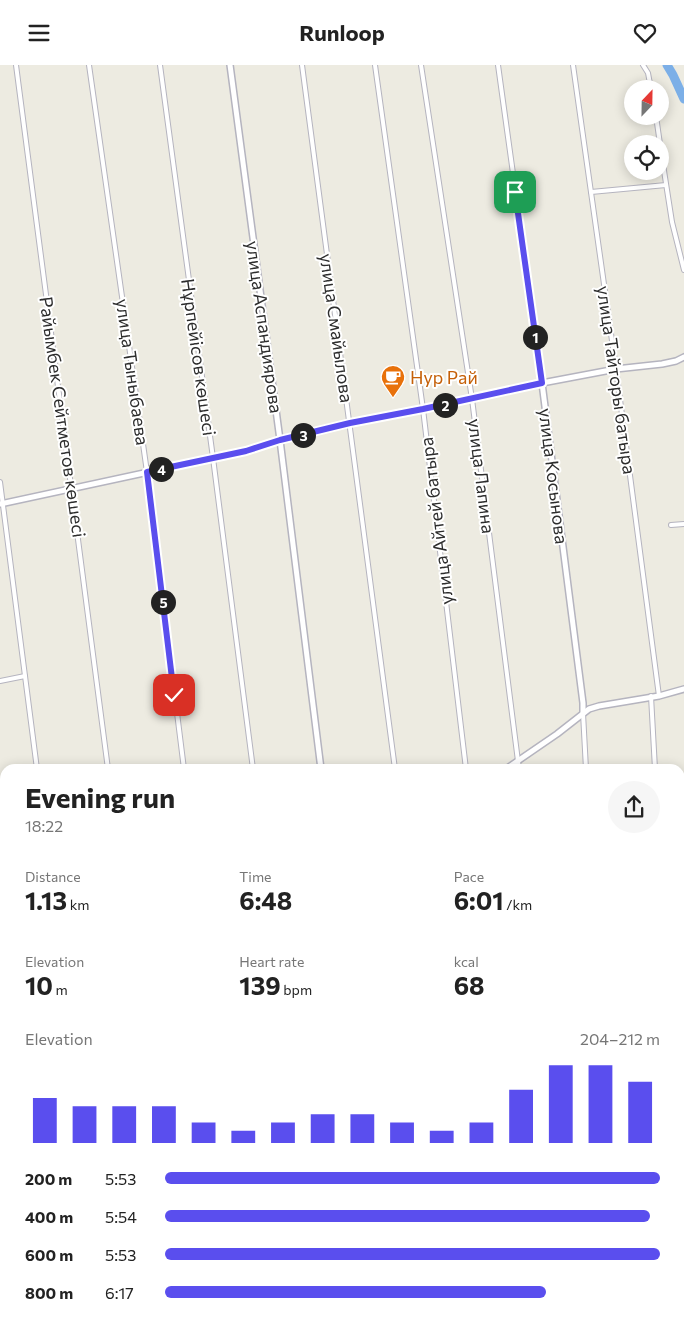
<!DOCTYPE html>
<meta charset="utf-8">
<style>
:root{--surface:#fff;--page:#f6f6f6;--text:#222;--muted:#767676;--accent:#5a4eee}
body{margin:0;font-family:Commissioner,sans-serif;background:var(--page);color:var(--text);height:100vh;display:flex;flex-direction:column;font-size:19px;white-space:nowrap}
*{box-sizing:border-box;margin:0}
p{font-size:16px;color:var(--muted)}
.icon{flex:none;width:28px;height:28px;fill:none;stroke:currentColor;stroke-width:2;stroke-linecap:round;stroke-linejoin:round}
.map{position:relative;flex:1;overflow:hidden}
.side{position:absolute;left:0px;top:699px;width:685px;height:556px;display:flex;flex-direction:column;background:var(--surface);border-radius:15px 15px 0 0;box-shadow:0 2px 12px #0003}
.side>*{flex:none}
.needle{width:32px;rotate:22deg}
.controls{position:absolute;left:624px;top:15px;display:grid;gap:10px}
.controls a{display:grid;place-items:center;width:45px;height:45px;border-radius:50%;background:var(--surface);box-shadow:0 2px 12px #0003;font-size:25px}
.pin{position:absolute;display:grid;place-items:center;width:42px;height:42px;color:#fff;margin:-21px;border-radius:10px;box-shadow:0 2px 8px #0006}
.km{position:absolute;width:25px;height:25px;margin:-12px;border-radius:50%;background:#222;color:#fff;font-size:14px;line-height:25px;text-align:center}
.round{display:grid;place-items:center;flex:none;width:52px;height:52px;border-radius:26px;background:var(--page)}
.summary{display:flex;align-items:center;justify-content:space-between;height:85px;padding:0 25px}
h1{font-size:28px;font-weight:700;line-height:38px}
.figures{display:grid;grid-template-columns:repeat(3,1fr);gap:8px;height:85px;padding:5px 25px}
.figures div{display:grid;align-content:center}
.figures b{font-size:25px;font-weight:700}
.figures small{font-size:14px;font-weight:400}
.figures p{font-size:14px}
.chart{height:140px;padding:10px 25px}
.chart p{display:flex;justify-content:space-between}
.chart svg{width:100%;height:90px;margin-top:5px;stroke:var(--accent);stroke-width:6}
ul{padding:0 25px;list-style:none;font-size:16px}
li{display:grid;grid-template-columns:80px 60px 1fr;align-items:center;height:38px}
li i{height:12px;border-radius:6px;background:var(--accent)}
header{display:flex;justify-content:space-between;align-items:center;height:65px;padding:0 25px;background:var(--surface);font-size:22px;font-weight:700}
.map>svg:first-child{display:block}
.education{fill:#edecd2}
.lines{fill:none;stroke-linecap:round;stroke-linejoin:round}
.river{stroke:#7cafe7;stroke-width:9}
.minor-casing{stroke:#b5b4bf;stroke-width:6}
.tertiary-casing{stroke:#b5b4bf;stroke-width:8}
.secondary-casing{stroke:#b5b4bf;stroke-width:8}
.minor{stroke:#fff;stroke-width:4}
.tertiary{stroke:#fff;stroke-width:5}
.secondary{stroke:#fff;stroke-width:5.5}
.route-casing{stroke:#fff;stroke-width:10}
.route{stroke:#5a4eee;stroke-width:6}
.labels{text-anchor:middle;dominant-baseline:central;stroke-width:4;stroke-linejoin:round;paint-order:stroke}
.street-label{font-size:18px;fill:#2d2d2d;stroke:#fff}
.food-label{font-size:18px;fill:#c56008;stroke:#fff;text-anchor:start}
</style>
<header><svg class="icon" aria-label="menu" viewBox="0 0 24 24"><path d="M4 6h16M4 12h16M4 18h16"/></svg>Runloop<svg class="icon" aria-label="heart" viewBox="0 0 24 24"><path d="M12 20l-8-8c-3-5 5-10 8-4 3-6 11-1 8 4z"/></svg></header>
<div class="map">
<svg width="684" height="1254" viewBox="0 0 684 1254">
<rect width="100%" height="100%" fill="#edebe1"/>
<g class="education">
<polygon points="5,1145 5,1244 0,1244 0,1146"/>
<polygon points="680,1208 684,1208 684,1254 601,1254 602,1250 680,1250"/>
</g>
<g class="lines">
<polyline class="river" points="667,0 673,10 684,34"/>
<g class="minor-casing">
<g id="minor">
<polyline points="16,0 108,704"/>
<polyline points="89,0 147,407 184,704"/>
<polyline points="160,0 213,393 253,704"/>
<polyline points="302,0 395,704"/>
<polyline points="375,0 423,344 466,704"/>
<polyline points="421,0 472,334 519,704"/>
<polyline points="498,0 542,318"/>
<polyline points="573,0 616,304 659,631"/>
<polyline points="643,0 648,8 651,24"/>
<polyline points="656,51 660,79"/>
<polyline points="660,80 672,157 684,205"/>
<polyline points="591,127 666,120"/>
<polyline points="0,417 37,704"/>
<polyline points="671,460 684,459"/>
<polyline points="0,616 25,611"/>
<polyline points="651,631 655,704"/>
<polyline points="583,648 586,704"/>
<polyline points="1,869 5,875"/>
<polyline points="0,1034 5,1034"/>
<polyline points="680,1065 684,1066"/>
<polyline points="296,1250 296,1254"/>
<polyline points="366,1250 366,1254"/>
<polyline points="481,1250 482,1254"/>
</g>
</g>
<g class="tertiary-casing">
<g id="tertiary">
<polyline points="230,0 280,375 321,704"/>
<polyline points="542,318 583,638 583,648"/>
<polyline points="0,439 246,386 280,375 350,358 423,344 542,318 616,304 662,299 676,296 684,292"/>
<polyline points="506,704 557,669 589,644 599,641 659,631 684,624"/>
<polyline points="0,869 5,865"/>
</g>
</g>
<g class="secondary-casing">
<g id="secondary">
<polyline points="680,1080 684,1080"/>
<polyline points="0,1089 5,1086"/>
<polyline points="680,1092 684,1092"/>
<polyline points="0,1111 5,1111"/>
<polyline points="0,1123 5,1123"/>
<polyline points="0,1135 5,1135"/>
</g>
</g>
<use href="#minor" class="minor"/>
<use href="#tertiary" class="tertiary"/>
<use href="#secondary" class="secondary"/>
</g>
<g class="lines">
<g class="route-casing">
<polyline id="route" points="174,630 147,407 246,386 280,375 350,358 423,344 542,318 515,127"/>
</g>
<use href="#route" class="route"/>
</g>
<defs>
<g id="cafe-pin" transform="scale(1.25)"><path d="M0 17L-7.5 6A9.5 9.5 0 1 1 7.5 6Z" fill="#e8710a" stroke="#fff"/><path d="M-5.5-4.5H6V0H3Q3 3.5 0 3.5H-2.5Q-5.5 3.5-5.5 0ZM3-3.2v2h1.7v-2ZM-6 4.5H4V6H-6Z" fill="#fff"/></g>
</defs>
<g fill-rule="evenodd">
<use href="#cafe-pin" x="393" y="312"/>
</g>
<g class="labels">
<g class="street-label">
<text transform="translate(265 262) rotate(82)">улица Аспандиярова</text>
<text transform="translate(337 263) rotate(82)">улица Смайылова</text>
<text transform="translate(199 292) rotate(82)">Нұрпейісов көшесі</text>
<text transform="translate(133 307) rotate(82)">улица Тыныбаева</text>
<text transform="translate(617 315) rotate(82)">улица Тайторы батыра</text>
<text transform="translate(63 352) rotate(82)">Райымбек Сейтметов көшесі</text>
<text transform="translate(482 411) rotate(83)">улица Лапина</text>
<text transform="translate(554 411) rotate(83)">улица Косынова</text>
<text transform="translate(436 456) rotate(-97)">улица Айтей батыра</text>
</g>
<g class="food-label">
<text x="410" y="312">Нур Рай</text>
</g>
</g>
</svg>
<div class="controls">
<a><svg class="needle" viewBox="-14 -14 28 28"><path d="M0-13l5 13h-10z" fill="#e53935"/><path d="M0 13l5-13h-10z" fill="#767676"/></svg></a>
<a><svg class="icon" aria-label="locate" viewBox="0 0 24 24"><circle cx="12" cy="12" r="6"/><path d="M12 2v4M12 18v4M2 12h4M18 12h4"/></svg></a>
</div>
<div class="pin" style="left:515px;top:127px;background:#1e9e55"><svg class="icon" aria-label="arrive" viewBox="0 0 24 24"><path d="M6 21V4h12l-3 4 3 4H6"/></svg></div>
<div class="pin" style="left:174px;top:630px;background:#d93025"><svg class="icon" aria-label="check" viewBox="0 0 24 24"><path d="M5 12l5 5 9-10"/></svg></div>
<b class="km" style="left:535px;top:272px">1</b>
<b class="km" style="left:445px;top:340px">2</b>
<b class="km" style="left:303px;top:370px">3</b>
<b class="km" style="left:161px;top:404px">4</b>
<b class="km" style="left:163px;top:537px">5</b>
<section class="side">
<div class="summary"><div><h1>Evening run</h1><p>18:22</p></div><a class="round"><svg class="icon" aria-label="share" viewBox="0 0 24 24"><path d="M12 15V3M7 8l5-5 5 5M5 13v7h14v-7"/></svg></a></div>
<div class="figures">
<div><p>Distance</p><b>1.13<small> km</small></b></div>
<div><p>Time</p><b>6:48</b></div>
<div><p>Pace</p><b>6:01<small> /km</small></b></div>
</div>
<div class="figures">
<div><p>Elevation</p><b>10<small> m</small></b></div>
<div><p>Heart rate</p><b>139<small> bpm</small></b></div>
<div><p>kcal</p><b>68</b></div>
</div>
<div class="chart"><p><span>Elevation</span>204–212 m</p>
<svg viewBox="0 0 160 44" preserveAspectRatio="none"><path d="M5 44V22M15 44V26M25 44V26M35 44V26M45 44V34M55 44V38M65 44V34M75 44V30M85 44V30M95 44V34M105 44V38M115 44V34M125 44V18M135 44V6M145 44V6M155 44V14"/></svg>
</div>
<ul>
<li><b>200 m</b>5:53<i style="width:100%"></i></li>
<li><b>400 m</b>5:54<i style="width:98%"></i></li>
<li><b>600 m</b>5:53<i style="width:100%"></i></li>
<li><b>800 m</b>6:17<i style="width:77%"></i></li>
</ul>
</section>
</div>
